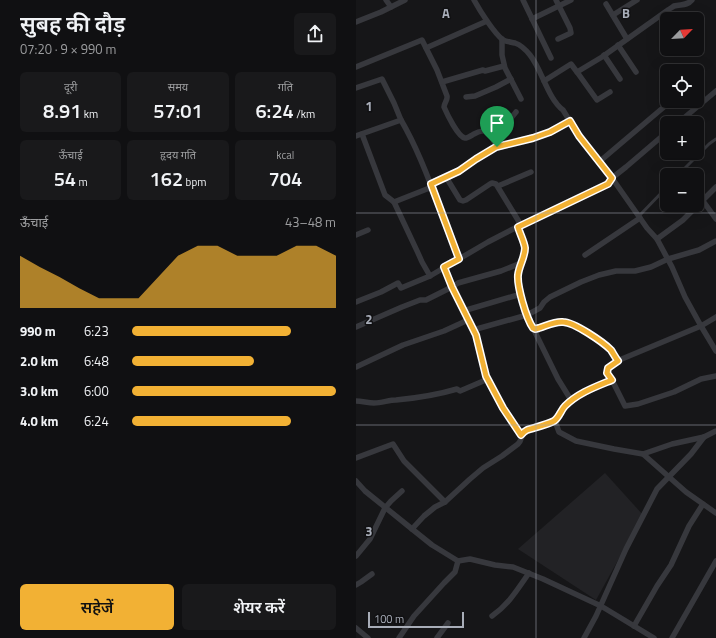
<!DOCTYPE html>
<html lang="hi">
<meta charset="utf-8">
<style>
:root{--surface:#101012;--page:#19191b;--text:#f1f3f6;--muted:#9c9d9f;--line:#303032;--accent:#f2b134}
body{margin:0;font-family:"Titillium Web","Noto Sans Devanagari",sans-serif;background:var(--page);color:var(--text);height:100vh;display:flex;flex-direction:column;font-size:15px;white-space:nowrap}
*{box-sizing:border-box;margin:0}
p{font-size:13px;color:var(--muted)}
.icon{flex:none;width:22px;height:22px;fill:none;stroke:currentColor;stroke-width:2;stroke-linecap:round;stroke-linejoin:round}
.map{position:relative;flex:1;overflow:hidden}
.panel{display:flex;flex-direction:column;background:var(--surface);width:356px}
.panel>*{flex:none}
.needle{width:26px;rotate:65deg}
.buttons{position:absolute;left:304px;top:12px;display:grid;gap:8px}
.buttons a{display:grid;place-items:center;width:44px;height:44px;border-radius:6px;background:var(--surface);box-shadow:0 4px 16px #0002,0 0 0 1px var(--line);font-size:20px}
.scale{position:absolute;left:12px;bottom:10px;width:96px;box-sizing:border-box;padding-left:4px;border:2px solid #a8adb8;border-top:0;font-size:11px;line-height:14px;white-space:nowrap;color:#a8adb8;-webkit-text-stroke:3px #111113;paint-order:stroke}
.pin{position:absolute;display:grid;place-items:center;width:34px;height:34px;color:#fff;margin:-41px -17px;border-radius:50% 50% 50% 0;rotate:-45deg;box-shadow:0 0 4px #0007}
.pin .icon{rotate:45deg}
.round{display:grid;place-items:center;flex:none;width:42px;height:42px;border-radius:6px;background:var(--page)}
.overview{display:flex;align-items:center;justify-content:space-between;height:68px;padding:0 20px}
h1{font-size:22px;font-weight:600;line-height:30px}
.metrics{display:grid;grid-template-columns:repeat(3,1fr);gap:6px;height:68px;padding:4px 20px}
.metrics div{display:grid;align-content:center;border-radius:6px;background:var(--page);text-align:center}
.metrics b{font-size:20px;font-weight:600}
.metrics small{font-size:11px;font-weight:400}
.metrics p{font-size:11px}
.chart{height:112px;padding:8px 20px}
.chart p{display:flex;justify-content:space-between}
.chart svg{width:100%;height:72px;margin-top:4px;fill:var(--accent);opacity:.7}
.button{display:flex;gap:8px;margin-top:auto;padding:8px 20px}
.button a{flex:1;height:46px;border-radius:6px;background:var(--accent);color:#111;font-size:16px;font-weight:600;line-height:46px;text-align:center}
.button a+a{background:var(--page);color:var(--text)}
ul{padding:0 20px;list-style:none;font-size:13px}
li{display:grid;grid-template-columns:64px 48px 1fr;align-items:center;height:30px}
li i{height:10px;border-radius:5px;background:var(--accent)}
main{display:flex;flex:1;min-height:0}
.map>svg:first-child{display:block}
.built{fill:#222225}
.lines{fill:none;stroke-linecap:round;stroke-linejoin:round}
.lane{stroke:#37383d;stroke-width:3}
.street{stroke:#37383d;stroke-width:5.5}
.route-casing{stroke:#fff;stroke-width:8}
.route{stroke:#f2b134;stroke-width:5}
.grid{fill:none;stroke:#a8adb8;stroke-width:1;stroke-opacity:0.55}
.grid-label{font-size:13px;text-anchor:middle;font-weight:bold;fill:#a8adb8;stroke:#111113;stroke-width:3;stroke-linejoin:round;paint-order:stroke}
</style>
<main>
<section class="panel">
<div class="overview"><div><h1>सुबह की दौड़</h1><p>07:20 · 9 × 990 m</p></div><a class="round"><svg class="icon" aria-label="share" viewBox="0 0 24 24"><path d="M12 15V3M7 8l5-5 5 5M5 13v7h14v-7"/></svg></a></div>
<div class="metrics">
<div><p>दूरी</p><b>8.91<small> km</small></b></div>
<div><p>समय</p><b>57:01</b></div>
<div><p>गति</p><b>6:24<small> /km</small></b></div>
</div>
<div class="metrics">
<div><p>ऊँचाई</p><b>54<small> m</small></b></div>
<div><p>हृदय गति</p><b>162<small> bpm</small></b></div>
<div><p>kcal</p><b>704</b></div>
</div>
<div class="chart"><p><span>ऊँचाई</span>43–48 m</p>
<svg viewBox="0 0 160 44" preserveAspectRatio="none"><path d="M0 44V12L10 19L20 25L30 32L40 38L50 38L60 38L70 25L80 12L90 6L100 6L110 12L120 12L130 12L140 6L150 6L160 12V44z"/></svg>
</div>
<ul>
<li><b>990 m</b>6:23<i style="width:78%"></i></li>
<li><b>2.0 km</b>6:48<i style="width:60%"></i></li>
<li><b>3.0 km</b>6:00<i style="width:100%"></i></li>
<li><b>4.0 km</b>6:24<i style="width:78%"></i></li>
</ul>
<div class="button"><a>सहेजें</a><a>शेयर करें</a></div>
</section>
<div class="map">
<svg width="360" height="638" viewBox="0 0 360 638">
<rect width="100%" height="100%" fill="#161618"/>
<polygon class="built" points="249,473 287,515 240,600 162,549"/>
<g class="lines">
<g class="lane">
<polyline points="322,175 353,144 360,139"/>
<polyline points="283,216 311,187"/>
</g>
<g class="street">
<polyline points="30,0 35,7"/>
<path d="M118 0C124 11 138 33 147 40 151 42 155 42 159 43 165 45 170 50 174 55 186 70 192 99 207 110L223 136 256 178 291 228 301 239 316 267 329 297 345 326 360 351"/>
<polyline points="167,0 195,58"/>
<polyline points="200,0 214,28 215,33 202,39"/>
<polyline points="250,4 271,39"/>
<polyline points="257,15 281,0"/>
<polyline points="176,19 215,0"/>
<polyline points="0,22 25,12 49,0"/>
<polyline points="146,39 146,55 149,68 165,99"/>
<polyline points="262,45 280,72"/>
<polyline points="70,48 131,21"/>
<polyline points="248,55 264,79"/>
<path d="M0 67 66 40 81 70 91 96C92 100 88 103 88 107 91 114 102 137 109 138 112 138 116 135 118 134 124 131 127 130 133 132L141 147"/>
<polyline points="221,72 241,100 254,92"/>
<polyline points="341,78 343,76"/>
<path d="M188 81 215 64 221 72 246 57 312 10C313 9 317 7 318 6 325 4 331 6 336 0"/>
<polyline points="86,82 127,70 129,71 148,66"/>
<polyline points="0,88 26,79 38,103 45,120"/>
<polyline points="110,97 119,96 140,87 155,79"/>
<polyline points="322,123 360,91"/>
<polyline points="133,132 151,123 160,112"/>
<polyline points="6,134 29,195 38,202"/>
<path d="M0 136 45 120C62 149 74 181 85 213 91 228 97 243 103 259"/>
<polyline points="243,162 263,145 315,101"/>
<polyline points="90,177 104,200 107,201 110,200 134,184 136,183 140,184 165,225"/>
<polyline points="75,184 103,171 120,159 140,147 177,138 194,132 214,121"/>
<polyline points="142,186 175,172"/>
<polyline points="347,201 360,219"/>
<path d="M162 227C164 234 168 241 169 248 169 257 163 266 162 276 161 286 171 323 179 329H183C190 326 199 321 207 322 213 322 218 326 224 329 239 338 253 345 261 361"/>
<polyline points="0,235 12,230"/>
<polyline points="301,239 327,220 360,187"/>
<polyline points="229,255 284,218"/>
<polyline points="88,267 96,287 119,335 130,376 147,408 165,435"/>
<polyline points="74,276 66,262 62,253 38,202 76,187"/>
<polyline points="0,302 25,292 42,283 45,288 74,276 132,242 165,225 252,184 256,178 270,167 311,132"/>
<polyline points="107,311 165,294"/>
<polyline points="360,317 345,326 261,361 252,368 251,373 258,384 269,406 282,404 318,392 345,379 360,376"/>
<polyline points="176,326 202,379 215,400"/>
<polyline points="0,327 46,307 64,300 70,300 96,287 102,283 145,271 165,263"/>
<polyline points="117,330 171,315 184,308 188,302 194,297 225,282 243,275 260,271 279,271 295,267 312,259 343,250 360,241"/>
<polyline points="0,367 47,345 88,331 112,320"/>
<path d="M256 380C239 387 219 393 207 407 204 411 201 416 199 421L203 432 220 441 258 449 287 454 316 444 348 437 360 431"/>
<path d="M0 401C6 401 12 403 18 403 26 403 33 400 40 400 61 398 81 395 101 389L104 391 132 379"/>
<path d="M199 421 168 432C165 436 166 440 162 444L146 456 127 468 114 479 89 502 79 507 68 516 56 529 76 545 102 561 114 559 139 565 157 567 187 579 245 606 298 638"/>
<polyline points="287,454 330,492 360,513"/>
<polyline points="0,458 37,444 48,461 89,502"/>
<polyline points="0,481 9,491 56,529"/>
<polyline points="0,556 14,539 29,508 35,501 46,491"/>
<polyline points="0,585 5,582 16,574"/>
<path d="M136 616C153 604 161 590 173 573"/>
<polyline points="278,626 301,586 315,565 333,526 347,504"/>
<polyline points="0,628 12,638"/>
<polyline points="43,638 58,616 88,583 99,572 102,561"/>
<polyline points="81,638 92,623"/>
<polyline points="228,638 240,616 270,549 301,489 335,454 348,437"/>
<polyline points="316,638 360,561"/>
</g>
</g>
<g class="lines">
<g class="route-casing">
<path id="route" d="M214 121 223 136 256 178 252 184 162 227C164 234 168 241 169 248 169 257 163 266 162 275 161 286 170 318 177 328L179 329 183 328C190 326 199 321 207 322 218 322 247 342 255 350 257 353 259 357 262 361L252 368 251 373 256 380C239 387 222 393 209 406 205 410 203 418 198 421 193 424 177 428 171 430L168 432 165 435 147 408 130 376 120 335 96 287 88 267 103 259 75 184 103 171 120 159 140 147 177 138 194 132Z"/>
</g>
<use href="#route" class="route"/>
</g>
<path class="grid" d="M180 0V638M0 213H360M0 425H360"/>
<g class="grid-label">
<text x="90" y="18">A</text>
<text x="270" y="18">B</text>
<text x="13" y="111">1</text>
<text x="13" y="324">2</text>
<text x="13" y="536">3</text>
</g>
</svg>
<div class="buttons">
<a><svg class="needle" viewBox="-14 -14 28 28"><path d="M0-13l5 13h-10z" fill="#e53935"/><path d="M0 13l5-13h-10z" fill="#9c9d9f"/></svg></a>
<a><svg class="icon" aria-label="locate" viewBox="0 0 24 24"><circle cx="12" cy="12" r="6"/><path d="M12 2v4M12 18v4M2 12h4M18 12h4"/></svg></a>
<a>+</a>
<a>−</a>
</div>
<div class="scale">100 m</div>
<div class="pin" style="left:141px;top:147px;background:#1e9e55"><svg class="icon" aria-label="arrive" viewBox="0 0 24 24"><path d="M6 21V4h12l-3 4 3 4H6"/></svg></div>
</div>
</main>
